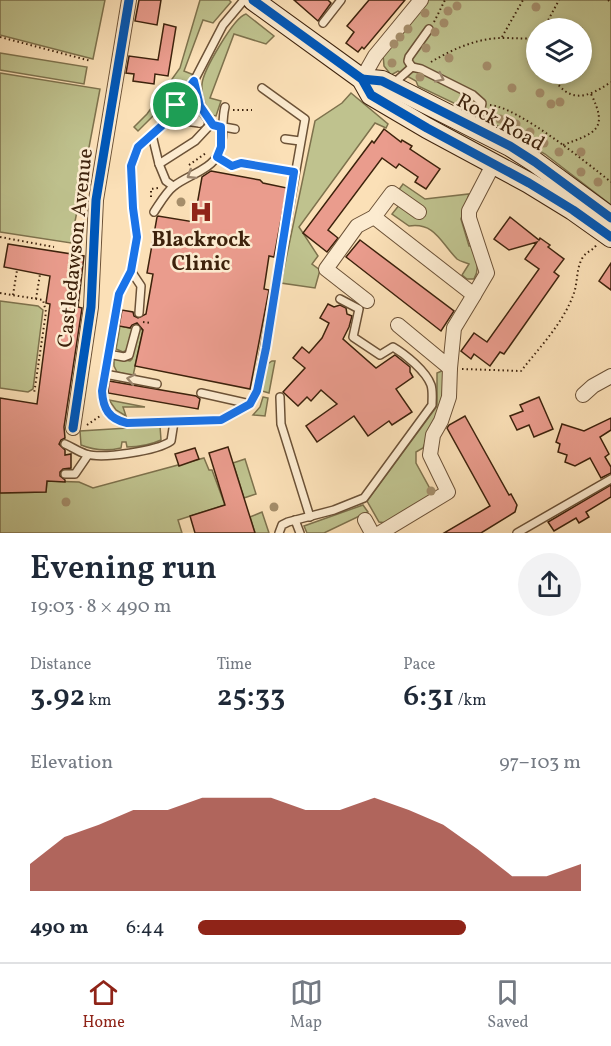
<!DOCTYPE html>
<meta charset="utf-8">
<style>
:root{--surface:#fff;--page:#f2f2f3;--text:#1f2937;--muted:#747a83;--line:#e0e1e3;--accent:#8f2418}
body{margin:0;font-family:Vollkorn,serif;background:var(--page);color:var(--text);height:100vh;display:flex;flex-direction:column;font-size:22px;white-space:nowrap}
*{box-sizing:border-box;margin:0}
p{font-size:20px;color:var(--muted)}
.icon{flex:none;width:33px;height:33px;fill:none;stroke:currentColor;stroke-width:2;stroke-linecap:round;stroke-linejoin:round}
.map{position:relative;height:533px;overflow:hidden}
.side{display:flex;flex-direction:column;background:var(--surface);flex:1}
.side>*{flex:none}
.controls{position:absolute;left:526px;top:18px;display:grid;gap:12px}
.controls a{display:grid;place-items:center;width:66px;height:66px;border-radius:50%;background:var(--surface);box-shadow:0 3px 9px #0003;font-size:30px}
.pin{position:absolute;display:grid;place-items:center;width:51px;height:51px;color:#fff;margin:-26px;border:3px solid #fff;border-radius:50%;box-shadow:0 2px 6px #0007}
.round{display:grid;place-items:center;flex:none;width:63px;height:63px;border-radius:32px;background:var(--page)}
.overview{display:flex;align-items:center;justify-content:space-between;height:102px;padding:0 30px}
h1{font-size:33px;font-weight:600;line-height:45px}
.stats{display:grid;grid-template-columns:repeat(3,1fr);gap:9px;height:102px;padding:6px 30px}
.stats div{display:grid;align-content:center}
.stats b{font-size:30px;font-weight:600}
.stats small{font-size:16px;font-weight:400}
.stats p{font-size:16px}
.chart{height:168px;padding:12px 30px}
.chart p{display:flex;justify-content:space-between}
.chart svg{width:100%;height:108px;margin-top:6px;fill:var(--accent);opacity:.7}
ul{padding:0 30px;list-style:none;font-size:20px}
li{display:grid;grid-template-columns:96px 72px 1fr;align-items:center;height:45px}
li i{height:15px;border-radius:8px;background:var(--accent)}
.tabs{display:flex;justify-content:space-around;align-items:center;height:84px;border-top:2px solid var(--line);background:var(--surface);font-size:16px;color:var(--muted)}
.tabs a{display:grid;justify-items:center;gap:3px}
.tabs .on{color:var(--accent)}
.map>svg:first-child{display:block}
.green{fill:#bfc28e;stroke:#7e724d;stroke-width:1.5;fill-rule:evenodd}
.building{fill:#ea9c8d;stroke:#3d220c;stroke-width:1.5}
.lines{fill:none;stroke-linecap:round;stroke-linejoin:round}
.lane-casing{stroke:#6c5237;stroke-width:10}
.street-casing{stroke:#6c5237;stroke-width:16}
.secondary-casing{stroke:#3d220c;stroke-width:22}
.path{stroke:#3d220c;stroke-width:2;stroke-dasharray:1.5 3;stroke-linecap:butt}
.lane{stroke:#fcebd0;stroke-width:7}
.street{stroke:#fcebd0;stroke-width:14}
.secondary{stroke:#fcebd0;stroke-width:20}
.cycleway-casing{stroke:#fcebd0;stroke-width:13}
.cycleway{stroke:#0057b8;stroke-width:9}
.tree{fill:#a58e6b}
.oneway{stroke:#9c866e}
.route-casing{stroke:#fff;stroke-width:12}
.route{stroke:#1a73e8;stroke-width:8}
.labels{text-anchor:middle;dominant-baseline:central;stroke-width:5;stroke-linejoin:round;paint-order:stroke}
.street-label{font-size:21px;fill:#3d220c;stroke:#fcebd0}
.poi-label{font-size:21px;font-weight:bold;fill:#3d220c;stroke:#fcebd0}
</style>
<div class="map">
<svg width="611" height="533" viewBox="0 0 611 533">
<rect width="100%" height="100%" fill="#fbe0b7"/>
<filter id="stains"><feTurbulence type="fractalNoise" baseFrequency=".00333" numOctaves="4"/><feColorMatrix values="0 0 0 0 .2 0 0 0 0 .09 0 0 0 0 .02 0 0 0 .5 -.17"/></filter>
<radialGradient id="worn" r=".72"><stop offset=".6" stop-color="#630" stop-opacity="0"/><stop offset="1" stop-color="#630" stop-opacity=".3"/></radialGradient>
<g class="green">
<polygon points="0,0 105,0 93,59 0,35"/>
<polygon points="200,0 229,0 231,2 213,23 203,20 184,71 194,75 138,131 134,127 147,114 180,68"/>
<path d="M427 0H611V205L545 154 491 122 490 115 470 106 464 108 418 86 416 81 398 71 391 75 384 66 383 54ZM537 28H582V74H537Z"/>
<path d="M246 14 274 36 266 44 234 34 210 98 221 101 216 116 211 115C205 105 201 96 202 84 203 71 234 17 246 14Z"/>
<polygon points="0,53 87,67 84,84 0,70"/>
<polygon points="0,73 100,89 71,243 0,232"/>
<polygon points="351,93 388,124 386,128 375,123 299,227 318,256 312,264 320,270 315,288 281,283 315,121 342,103"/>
<path d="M403 184 425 199 469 194 461 219 469 246H471C475 258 481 267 474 279H467L462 275 469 264C465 262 461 262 457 259 441 243 435 222 409 226L392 214 400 204 398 191Z"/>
<polygon points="0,301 38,306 43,310 33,389 28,392 0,388"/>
<polygon points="120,326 134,329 129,349 123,352 116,349"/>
<polygon points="139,329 143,330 133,376 117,372 114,366 114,358 130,361 132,359"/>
<polygon points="272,361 275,361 269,393 262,391 266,365"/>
<polygon points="444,370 442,401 423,448 416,452 416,463 434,496 387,523 379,522 367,501 437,406 437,373"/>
<polygon points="263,397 268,398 265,416 253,415 260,407"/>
<polygon points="109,400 145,407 123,407 126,416 116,410"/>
<path d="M160 426 161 440C150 445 139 447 127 447L126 442H122L121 448C108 451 93 450 81 445L80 431Z"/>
<polygon points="204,458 209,470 212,470 225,505 178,520 182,533 0,533 0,493 46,492 47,481 79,482 93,488"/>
<polygon points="245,459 256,494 244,498 233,463"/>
<polygon points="363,505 368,512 324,533 307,533 304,526"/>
<polygon points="262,512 269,533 255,533 250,517"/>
</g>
<g class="building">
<polygon points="139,0 161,0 157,25 135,21"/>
<polygon points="294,0 328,0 331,3 318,21"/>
<polygon points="369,0 405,0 364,49 362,47 358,52 346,43 354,32 347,26"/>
<polygon points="164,24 176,27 168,76 155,74 154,84 133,81 134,74 126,73 129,56 158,60"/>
<polygon points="384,129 401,142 402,140 412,146 410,149 440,169 426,189 415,182 418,177 399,164 396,168 382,158 328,230 338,238 327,252 303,233 372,141 374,143"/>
<polygon points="211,171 260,180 263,183 287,188 274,257 269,256 264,289 269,290 250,389 135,366 143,330 137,323 132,325 130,328 119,326 122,310 133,312 134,316 138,318 146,314 153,274 147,273 157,217 158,216 194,222 202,177"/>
<polygon points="510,217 539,240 540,238 550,245 548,247 564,259 554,272 559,276 504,354 500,352 490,366 474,354 471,359 461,351 474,333 487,342 539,269 525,259 537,242 509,250 494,239"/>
<polygon points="360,240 454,311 441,331 346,257"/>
<polygon points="8,244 84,256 78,307 82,308 64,427 65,438 61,440 59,444 65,450 65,455 71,454 71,468 63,469 60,472 60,476 65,480 65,482 47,481 46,492 0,493 0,398 37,404 50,304 46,303 50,276 4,267"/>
<polygon points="611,263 611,290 599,281"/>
<polygon points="328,304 334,307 340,305 346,308 347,314 352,316 349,327 343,339 376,368 395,355 410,367 410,372 413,377 396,389 412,412 392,425 389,421 368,436 354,416 317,442 306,426 337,404 321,390 311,401 307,397 298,406 283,392 305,368 293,358 302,347 309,353 322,338 329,323 320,318"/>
<polygon points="109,381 196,396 200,399 198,409 108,393"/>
<polygon points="539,397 553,429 534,437 529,425 517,430 510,416 523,411 520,405"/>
<polygon points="465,416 509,495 511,494 517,505 515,512 481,533 444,533 490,506 447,428 449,425"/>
<polygon points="611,418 611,430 600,437 609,454 605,457 611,467 611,473 601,478 590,458 575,466 565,462 567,455 558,452 560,444 556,442 562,424 584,431"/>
<polygon points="228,447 255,533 195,533 190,516 225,505 209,453"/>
<polygon points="195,448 199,459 179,466 175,454"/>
<polygon points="611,485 611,497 586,512 589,517 579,523 576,518 554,531 548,522"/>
</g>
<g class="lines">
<g class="lane-casing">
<g id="lane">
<polyline points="323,23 341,0"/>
<polyline points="412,67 408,61 409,57 429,29"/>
<polyline points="194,81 200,106 213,125 235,129"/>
<polyline points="393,84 412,67 421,69 473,95 482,103 477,128"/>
<path d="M196 87C187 99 192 113 200 123"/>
<polyline points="170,119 183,109 185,94"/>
<polyline points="166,122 175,105 194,81 223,25 244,0"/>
<path d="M199 123 178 120 166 122 138 147 131 166 133 209 137 237 131 271 119 294 102 391C103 409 109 419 127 423L221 420 250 404 257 391 305 119 262 88"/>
<polyline points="152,135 159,164 195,141 210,125"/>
<polyline points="285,139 300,141"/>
<polyline points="241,163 294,172"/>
<polyline points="159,164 166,181 173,186"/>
<path d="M154 212C160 203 166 192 174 186 188 175 211 170 219 153 225 140 221 122 225 107"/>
<polyline points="131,271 141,286 139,313"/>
<polyline points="108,354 124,357 129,355 136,329"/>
<polyline points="105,374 157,384"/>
<polyline points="201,393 250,404"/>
<polyline points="280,397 281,424 310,517"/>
<path d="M65 444C72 447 79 452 86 454 103 459 157 451 171 441L174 422"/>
<polyline points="65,474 75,474 88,455"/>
<polyline points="295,520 300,533"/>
<path d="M279 533 282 525 288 522 334 510 364 498 432 405C432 399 433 391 431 385 426 371 405 354 393 347L380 355 353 337 359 309 340 299"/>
<polyline points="517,533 611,479"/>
</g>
</g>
<g class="street-casing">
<g id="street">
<polyline points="362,79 375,56 421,0"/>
<polyline points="374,217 474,295 454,328 450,368 398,325"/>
<polyline points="474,295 487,273 469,218 469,211 494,163"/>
<polyline points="367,301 326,269 357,226 374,217 392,193 419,212"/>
<polyline points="583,395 593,386 611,376"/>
<polyline points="73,428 91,307 96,200 129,0"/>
<polyline points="365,520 372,533"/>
<polyline points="380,533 448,492 430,455 433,435 441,421 449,397 450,368"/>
</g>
</g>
<g class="secondary-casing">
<g id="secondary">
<polyline points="253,0 362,79 371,95 427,128 529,183 573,210 611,237"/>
<polyline points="362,79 382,81 510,146 535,162 611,218"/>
</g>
</g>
<g class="path">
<polyline points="608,0 611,2"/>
<polyline points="434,22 445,0"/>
<polyline points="544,28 559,0"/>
<polyline points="0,37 91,61"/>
<polyline points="502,37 523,0"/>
<path d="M431 62C453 49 477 38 503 38 515 38 526 39 537 38"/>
<path d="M551 74C568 104 586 99 611 82"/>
<path d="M490 105C518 107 587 163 611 182"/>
<polyline points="233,110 252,110"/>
<path d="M563 145C595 133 609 130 591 94"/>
<polyline points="189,165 206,153"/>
<polyline points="151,197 151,189 158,188"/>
<polyline points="0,237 54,247"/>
<polyline points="0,293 43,300 46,312 34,394"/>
<polyline points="13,295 17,270"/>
<polyline points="36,299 40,274"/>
<polyline points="143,322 151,323"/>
<path d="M462 369 521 371C540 347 564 322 574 293 578 281 576 268 583 257 587 251 593 251 597 244"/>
<polyline points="87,425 100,416"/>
</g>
<use href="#lane" class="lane"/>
<use href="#street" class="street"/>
<use href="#secondary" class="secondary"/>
<g class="cycleway-casing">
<g id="cycleway">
<polyline points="253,0 362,79 371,95 427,128 529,183 573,210 611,237"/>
<polyline points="362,79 382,81 510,146 535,162 611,218"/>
<polyline points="73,428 91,307 96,200 129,0"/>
</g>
</g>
<use href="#cycleway" class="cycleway"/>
</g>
<g class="tree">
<circle cx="457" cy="6" r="4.5"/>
<circle cx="536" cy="7" r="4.5"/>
<circle cx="448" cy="11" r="4.5"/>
<circle cx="425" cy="13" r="4.5"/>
<circle cx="444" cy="23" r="4.5"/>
<circle cx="408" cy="29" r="4.5"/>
<circle cx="435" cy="32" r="4.5"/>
<circle cx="400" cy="37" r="4.5"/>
<circle cx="394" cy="44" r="4.5"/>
<circle cx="426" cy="48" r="4.5"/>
<circle cx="449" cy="58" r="4.5"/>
<circle cx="532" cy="62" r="4.5"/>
<circle cx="392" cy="63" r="4.5"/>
<circle cx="487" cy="66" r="4.5"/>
<circle cx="420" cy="77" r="4.5"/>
<circle cx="512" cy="88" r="4.5"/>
<circle cx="540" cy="93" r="4.5"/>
<circle cx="560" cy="102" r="4.5"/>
<circle cx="471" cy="104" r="4.5"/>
<circle cx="551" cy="104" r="4.5"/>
<circle cx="500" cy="119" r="4.5"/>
<circle cx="516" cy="124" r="4.5"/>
<circle cx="530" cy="132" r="4.5"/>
<circle cx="544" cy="143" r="4.5"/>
<circle cx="559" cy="152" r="4.5"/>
<circle cx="581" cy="152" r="4.5"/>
<circle cx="581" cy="172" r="4.5"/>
<circle cx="598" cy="182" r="4.5"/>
<circle cx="181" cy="202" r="4.5"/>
<circle cx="431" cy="491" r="4.5"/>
<circle cx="66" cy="502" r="4.5"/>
<circle cx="274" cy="507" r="4.5"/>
</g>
<defs><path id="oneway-chevron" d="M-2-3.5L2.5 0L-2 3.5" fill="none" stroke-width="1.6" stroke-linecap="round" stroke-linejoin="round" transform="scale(1.5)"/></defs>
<g class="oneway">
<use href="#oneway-chevron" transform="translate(440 78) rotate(26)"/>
<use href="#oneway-chevron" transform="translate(191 175) rotate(148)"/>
<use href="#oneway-chevron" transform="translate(131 379) rotate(-169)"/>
</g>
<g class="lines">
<g class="route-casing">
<path id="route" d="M194 81 200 106 213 125 221 127V147L217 157 232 166 241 163 294 172 266 348 257 391 250 404 221 420 127 423C109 419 103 409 102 391L119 294 131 271 137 237 133 208 131 166 138 147 166 122 176 105Z"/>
</g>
<use href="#route" class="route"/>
</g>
<defs>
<g id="hospital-bare" transform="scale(1.8)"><path d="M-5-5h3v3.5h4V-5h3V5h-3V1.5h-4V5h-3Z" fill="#8f2418" stroke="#fcebd0" stroke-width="2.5" paint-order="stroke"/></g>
</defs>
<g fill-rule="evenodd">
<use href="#hospital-bare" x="201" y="212"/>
</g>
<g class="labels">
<g class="street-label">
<text transform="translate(500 123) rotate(29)">Rock Road</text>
<text transform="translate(76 248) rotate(-84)">Castledawson Avenue</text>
</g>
<g class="poi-label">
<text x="201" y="240">Blackrock<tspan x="201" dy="24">Clinic</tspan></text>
</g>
</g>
<rect width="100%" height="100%" filter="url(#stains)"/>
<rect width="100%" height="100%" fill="url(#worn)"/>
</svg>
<div class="controls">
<a><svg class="icon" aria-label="layers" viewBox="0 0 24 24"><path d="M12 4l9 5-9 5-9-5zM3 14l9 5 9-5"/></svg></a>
</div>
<div class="pin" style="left:176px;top:105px;background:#1e9e55"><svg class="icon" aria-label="arrive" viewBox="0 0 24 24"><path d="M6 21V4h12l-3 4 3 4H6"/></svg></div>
</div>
<section class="side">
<div class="overview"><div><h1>Evening run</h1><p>19:03 · 8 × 490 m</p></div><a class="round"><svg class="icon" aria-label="share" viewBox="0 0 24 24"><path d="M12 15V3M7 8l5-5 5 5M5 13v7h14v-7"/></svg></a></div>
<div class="stats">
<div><p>Distance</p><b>3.92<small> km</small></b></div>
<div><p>Time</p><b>25:33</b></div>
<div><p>Pace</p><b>6:31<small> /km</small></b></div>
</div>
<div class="chart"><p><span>Elevation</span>97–103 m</p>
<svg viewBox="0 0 160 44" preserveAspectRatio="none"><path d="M0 44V33L10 22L20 17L30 11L40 11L50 6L60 6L70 6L80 11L90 11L100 6L110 11L120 17L130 27L140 38L150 38L160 33V44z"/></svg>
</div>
<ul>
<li><b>490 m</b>6:44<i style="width:70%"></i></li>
</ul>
</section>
<nav class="tabs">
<a class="on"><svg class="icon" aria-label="home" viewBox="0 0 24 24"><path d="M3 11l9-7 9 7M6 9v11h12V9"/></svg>Home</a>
<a><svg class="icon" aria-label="map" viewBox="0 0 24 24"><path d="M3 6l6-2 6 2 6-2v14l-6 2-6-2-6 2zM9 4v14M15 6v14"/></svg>Map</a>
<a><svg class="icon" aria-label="saved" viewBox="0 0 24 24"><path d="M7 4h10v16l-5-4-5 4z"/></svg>Saved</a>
</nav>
